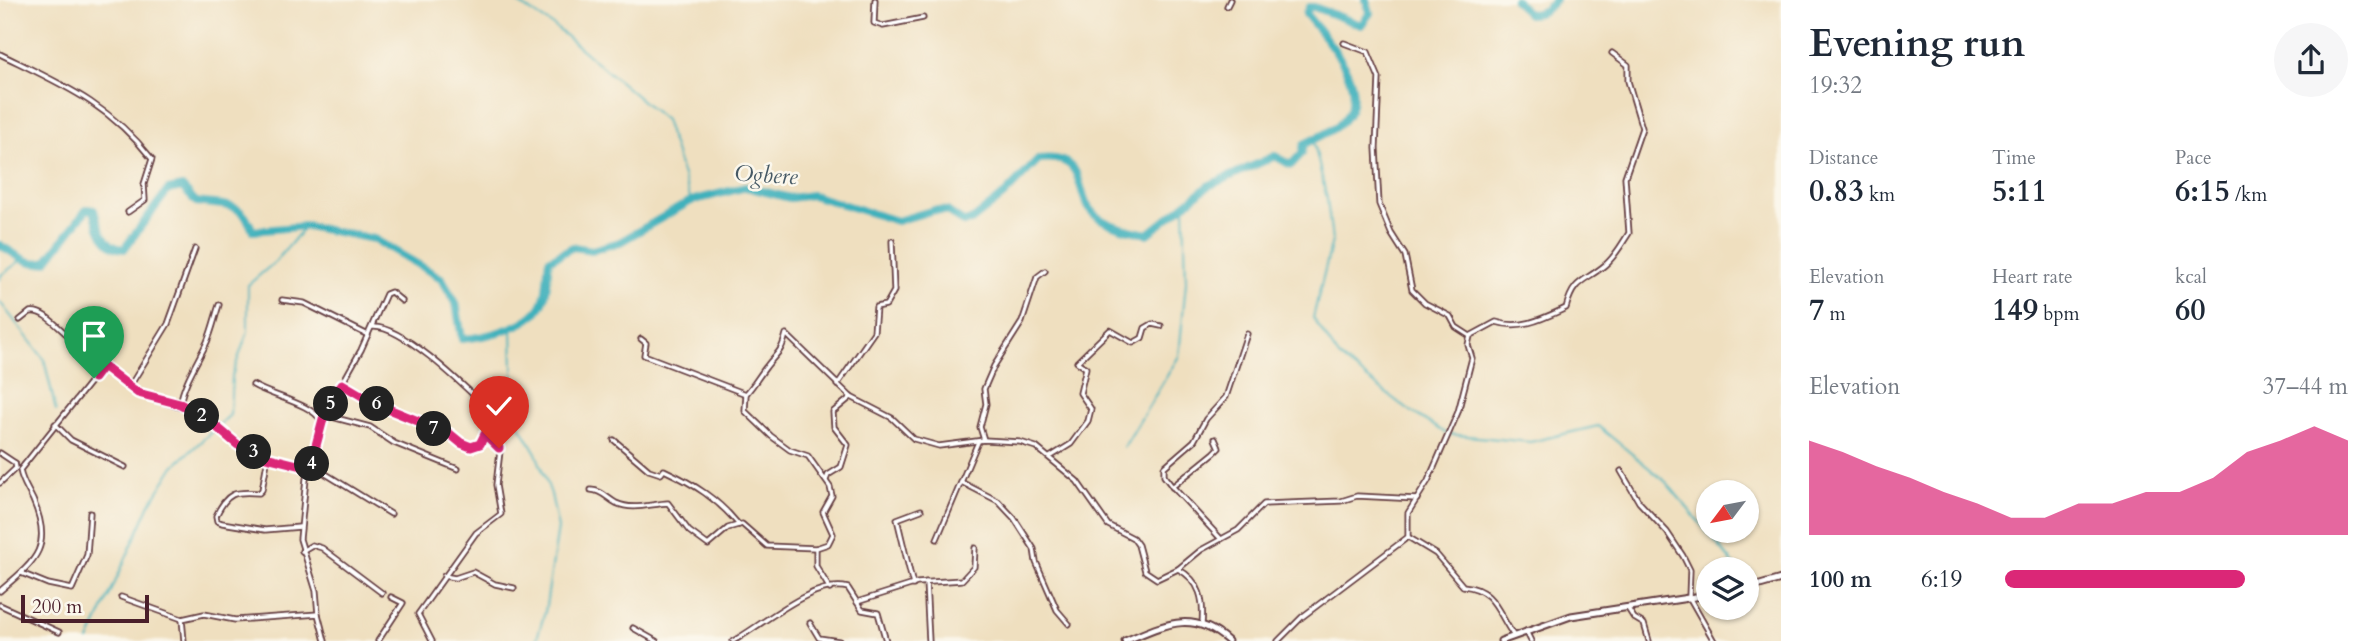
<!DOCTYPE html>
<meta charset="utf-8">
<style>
:root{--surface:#fff;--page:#f6f6f7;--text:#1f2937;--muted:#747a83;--accent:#db2777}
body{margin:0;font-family:Cardo,serif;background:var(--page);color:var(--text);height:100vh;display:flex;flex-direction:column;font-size:26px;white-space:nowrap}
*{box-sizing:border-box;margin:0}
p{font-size:23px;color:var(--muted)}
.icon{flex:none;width:38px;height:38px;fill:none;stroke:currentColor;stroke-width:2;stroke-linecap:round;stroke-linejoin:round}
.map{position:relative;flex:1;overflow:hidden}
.details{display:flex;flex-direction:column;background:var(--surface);width:595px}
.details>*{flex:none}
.needle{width:46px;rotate:238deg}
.tools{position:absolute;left:1696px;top:480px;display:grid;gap:14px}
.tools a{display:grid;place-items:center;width:63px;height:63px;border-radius:50%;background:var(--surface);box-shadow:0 2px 5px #0004;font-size:35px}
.scale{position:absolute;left:21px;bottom:18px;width:128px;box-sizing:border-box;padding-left:7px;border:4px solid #4a1f2b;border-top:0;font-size:19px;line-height:24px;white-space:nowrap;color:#4a1f2b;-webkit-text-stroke:5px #fbf7ec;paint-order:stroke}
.pin{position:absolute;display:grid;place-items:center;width:60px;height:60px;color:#fff;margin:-72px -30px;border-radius:50% 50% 50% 0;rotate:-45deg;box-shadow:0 0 7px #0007}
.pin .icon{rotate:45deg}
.km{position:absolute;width:35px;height:35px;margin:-18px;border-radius:50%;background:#222;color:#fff;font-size:19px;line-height:35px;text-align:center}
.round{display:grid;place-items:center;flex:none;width:74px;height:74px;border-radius:37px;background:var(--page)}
.summary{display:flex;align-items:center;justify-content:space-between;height:119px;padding:0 28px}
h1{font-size:38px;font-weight:700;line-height:52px}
.metrics{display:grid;grid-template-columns:repeat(3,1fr);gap:10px;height:119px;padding:7px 28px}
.metrics div{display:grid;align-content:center}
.metrics b{font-size:30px;font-weight:700}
.metrics small{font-size:19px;font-weight:400}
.metrics p{font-size:19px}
.chart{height:196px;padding:14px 28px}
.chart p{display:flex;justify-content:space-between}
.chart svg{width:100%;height:126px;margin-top:7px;fill:var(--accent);opacity:.7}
ul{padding:0 28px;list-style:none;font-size:23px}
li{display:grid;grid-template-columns:112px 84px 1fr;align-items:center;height:52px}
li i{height:18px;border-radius:9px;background:var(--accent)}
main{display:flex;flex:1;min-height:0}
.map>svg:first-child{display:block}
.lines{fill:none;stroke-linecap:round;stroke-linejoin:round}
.stream{stroke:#41b1bc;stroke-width:2}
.river{stroke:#41b1bc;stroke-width:8}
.minor-casing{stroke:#633c41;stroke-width:7}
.tertiary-casing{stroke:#633c41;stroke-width:9}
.minor{stroke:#fff;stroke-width:3.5}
.tertiary{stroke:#fff;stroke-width:5}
.route-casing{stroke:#fff;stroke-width:14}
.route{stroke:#db2777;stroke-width:9}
.labels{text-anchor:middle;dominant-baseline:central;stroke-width:5;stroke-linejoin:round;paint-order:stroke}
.water-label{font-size:23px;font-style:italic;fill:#465965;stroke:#fbf7ec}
</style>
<main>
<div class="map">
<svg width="1781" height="641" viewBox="0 0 1781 641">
<rect width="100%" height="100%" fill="#fbf7ec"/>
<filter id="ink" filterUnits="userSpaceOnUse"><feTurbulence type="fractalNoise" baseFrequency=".0143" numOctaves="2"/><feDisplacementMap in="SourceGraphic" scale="14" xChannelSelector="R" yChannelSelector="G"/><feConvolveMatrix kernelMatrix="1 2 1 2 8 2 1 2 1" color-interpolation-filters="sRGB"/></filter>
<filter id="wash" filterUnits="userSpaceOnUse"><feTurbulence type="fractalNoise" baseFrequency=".00686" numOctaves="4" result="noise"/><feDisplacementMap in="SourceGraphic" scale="28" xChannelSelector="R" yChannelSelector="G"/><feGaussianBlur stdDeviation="1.57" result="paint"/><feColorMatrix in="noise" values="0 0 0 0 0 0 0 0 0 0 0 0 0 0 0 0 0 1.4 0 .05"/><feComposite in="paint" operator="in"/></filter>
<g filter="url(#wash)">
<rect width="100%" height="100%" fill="#efdfbf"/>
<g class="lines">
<g class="stream">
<polyline points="513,0 554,26 665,120 691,201"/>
<polyline points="1313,139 1327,199 1332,241 1313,318 1339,357 1407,409 1447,434 1530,442 1598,426 1666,482 1738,569"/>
<polyline points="0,280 1,275 23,259"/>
<polyline points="0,302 44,359 56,411"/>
<polyline points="512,327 514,415 536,453 551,494 558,528 545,612 536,641"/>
<polyline points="1124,447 1179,356 1186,282 1184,204"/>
<polyline points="89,641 150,504 174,466 230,415 232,376 248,331 248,285 275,262 306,226"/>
</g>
<g class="river">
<path d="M1515 0 1528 14C1541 14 1547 10 1555 0"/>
<path d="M0 245C14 253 30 268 47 261L87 209 94 210C98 227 104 248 124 249L168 190 182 187 196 202C224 207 241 199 253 231L306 226 374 239 441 278 456 303 462 339C486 337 537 326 544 299 548 287 547 272 549 260L573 247 592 250 620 242 691 201 746 187 790 198 812 195 897 221 934 210 947 211 963 222 971 221 1004 195 1039 159C1091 153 1072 195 1095 215 1110 227 1130 230 1148 234L1208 186 1275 156 1291 165 1302 153 1304 144C1316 138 1332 132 1342 122 1374 88 1327 41 1306 14L1309 7H1314L1361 25 1370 13 1366 0"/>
</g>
</g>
</g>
<g filter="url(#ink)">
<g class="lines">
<g class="minor-casing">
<g id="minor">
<polyline points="875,0 874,23 883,26 923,18"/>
<polyline points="1227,6 1230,0"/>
<polyline points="1344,43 1368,52 1379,78 1376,148 1379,204 1391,233 1405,255 1412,290 1425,303 1450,316 1456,327 1470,336"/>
<path d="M0 54C63 85 108 103 152 159L144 184 145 200 128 212"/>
<polyline points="282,300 304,303 368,335"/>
<path d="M20 320 30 312C44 309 59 329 70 337 95 354 114 379 140 393 160 404 184 405 205 418 228 432 242 451 268 458"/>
<path d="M372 327C405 324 479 401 503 423L493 439 500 451 496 485 501 514 476 533 418 614 432 641"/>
<polyline points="641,339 646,343 644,355 746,394"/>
<polyline points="342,384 376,404 421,420 461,443 471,447 480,444 485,434 493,439"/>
<path d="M253 385C271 396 313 404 321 421"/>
<polyline points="837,385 874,332 876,307 886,305 894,291 892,241"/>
<polyline points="130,386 168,324 195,249"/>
<path d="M180 404C184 382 197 363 207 342 212 331 215 317 219 305"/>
<polyline points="325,419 332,417 370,427 394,443 458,469"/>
<polyline points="55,424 71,440 125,467"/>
<path d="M614 440 649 470 661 474 664 470C694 484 718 499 739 525"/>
<polyline points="984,440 980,427 986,404 984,389 994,366 1022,322 1037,277 1045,271"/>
<polyline points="0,453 15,463"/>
<polyline points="1050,457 1071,444 1088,421 1091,409 1080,393 1086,368 1077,362 1110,330 1133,343 1142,338 1145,328 1152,324 1161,326"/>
<polyline points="1621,471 1639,502 1667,532 1683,556 1690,570 1689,597 1714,641"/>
<polyline points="826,480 828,475 841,467 848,445 834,427 833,412 851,397"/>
<polyline points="0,483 16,468 15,463"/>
<polyline points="963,483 998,501 1014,518 1034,549 1036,562 1057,610 1069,624"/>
<polyline points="1172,487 1214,453 1219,448 1215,439"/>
<path d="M591 490C601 490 607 498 616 503 633 511 650 504 668 503L689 531 708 545 728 528 742 524 767 546 816 548"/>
<path d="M300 527 265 530 222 523 217 521 216 516C227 492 235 491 259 493L262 490 267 462 270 459 321 471 391 514"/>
<path d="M1408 537 1436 554 1463 586C1495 589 1497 612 1514 636"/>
<polyline points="937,539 978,442"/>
<polyline points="1221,539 1171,485 1164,476 1164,467 1194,441 1206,419 1226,397 1247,334"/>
<polyline points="302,551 312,545 322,548 382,593"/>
<polyline points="1178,569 1201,550 1238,530 1264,504 1341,501 1357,496 1417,499"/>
<polyline points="21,573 48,584 72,589 87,555 90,513"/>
<polyline points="444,576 455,578 473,572 495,584 514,588"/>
<polyline points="926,582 929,641"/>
<polyline points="913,585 897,519 921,510"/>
<path d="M830 589 816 566V548L828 544 833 534 823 512 832 496 830 487 808 456 790 450 771 436 745 411 746 394C754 385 759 376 766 367 777 352 781 354 786 334L851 397 892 418 914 439 939 446 984 440 1020 442 1036 447 1077 481 1108 525 1133 538 1138 545 1145 571 1157 579 1178 569C1201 581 1204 601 1202 624"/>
<path d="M0 591C35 561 54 548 33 500 28 489 22 482 20 470L103 366"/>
<polyline points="121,597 182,619 204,614 235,620 318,614 325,641"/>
<polyline points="857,602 917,583 962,580 974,567 975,548"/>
<polyline points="0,605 59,632"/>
<polyline points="1627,607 1634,618 1644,624 1649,641"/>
<polyline points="318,614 316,591 300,539 306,479 324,416 361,350 386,294 391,292 402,301"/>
<polyline points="182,619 184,641"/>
<polyline points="810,623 819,638 839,641"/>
<polyline points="633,628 656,641"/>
<polyline points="1526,631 1531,641"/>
<polyline points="378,641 403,603 391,597"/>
<path d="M733 641C763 625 813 579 848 588L862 610 878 613 886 641"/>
<path d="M1278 641 1302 617 1408 537V513L1428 481 1458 412 1472 358 1468 345 1470 336 1496 322C1521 330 1542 319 1566 308 1574 278 1585 282 1605 265 1615 257 1622 244 1629 233L1625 177 1642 128 1628 81V65L1612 53"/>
</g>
</g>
<g class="tertiary-casing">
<g id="tertiary">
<polyline points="1746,589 1781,579"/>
<path d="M1125 641C1164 625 1192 609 1228 641"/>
<polyline points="1501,641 1571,616 1708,595"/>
</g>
</g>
<use href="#minor" class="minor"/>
<use href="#tertiary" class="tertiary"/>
</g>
</g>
<g class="lines" filter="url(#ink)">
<g class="route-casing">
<polyline id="route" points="94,378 103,366 138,393 180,404 206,418 238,445 262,456 310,468 323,419 342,384 376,404 450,434 461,443 471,447 480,444 485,434 499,448"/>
</g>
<use href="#route" class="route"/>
</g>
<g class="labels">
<g class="water-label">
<text transform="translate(766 175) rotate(3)">Ogbere</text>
</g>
</g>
</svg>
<div class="tools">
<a><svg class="needle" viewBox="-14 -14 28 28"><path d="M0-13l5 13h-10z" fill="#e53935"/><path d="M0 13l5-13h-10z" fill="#747a83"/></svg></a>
<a><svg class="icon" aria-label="layers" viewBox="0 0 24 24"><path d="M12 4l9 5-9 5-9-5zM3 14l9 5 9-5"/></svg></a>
</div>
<div class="scale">200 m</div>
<div class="pin" style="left:94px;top:378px;background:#1e9e55"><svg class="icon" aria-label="arrive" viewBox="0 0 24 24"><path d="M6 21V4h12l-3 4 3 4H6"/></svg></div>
<div class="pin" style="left:499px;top:448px;background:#d93025"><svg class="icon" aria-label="check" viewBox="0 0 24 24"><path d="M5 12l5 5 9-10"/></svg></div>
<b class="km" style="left:202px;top:416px">2</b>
<b class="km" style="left:254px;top:452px">3</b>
<b class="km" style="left:312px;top:464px">4</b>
<b class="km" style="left:331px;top:404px">5</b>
<b class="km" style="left:377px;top:404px">6</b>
<b class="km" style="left:434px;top:429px">7</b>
</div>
<section class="details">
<div class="summary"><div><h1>Evening run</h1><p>19:32</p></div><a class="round"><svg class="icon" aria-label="share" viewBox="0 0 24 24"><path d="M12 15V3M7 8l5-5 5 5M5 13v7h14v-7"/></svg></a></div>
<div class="metrics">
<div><p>Distance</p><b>0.83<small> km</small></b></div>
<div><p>Time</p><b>5:11</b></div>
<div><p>Pace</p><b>6:15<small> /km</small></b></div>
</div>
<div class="metrics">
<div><p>Elevation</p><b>7<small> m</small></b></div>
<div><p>Heart rate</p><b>149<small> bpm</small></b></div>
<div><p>kcal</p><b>60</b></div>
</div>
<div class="chart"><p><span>Elevation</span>37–44 m</p>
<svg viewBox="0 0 160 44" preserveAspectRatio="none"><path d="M0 44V11L10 15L20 20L30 24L40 29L50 33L60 38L70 38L80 33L90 33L100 29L110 29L120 24L130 15L140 11L150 6L160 11V44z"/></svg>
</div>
<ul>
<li><b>100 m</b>6:19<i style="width:70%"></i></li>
</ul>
</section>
</main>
